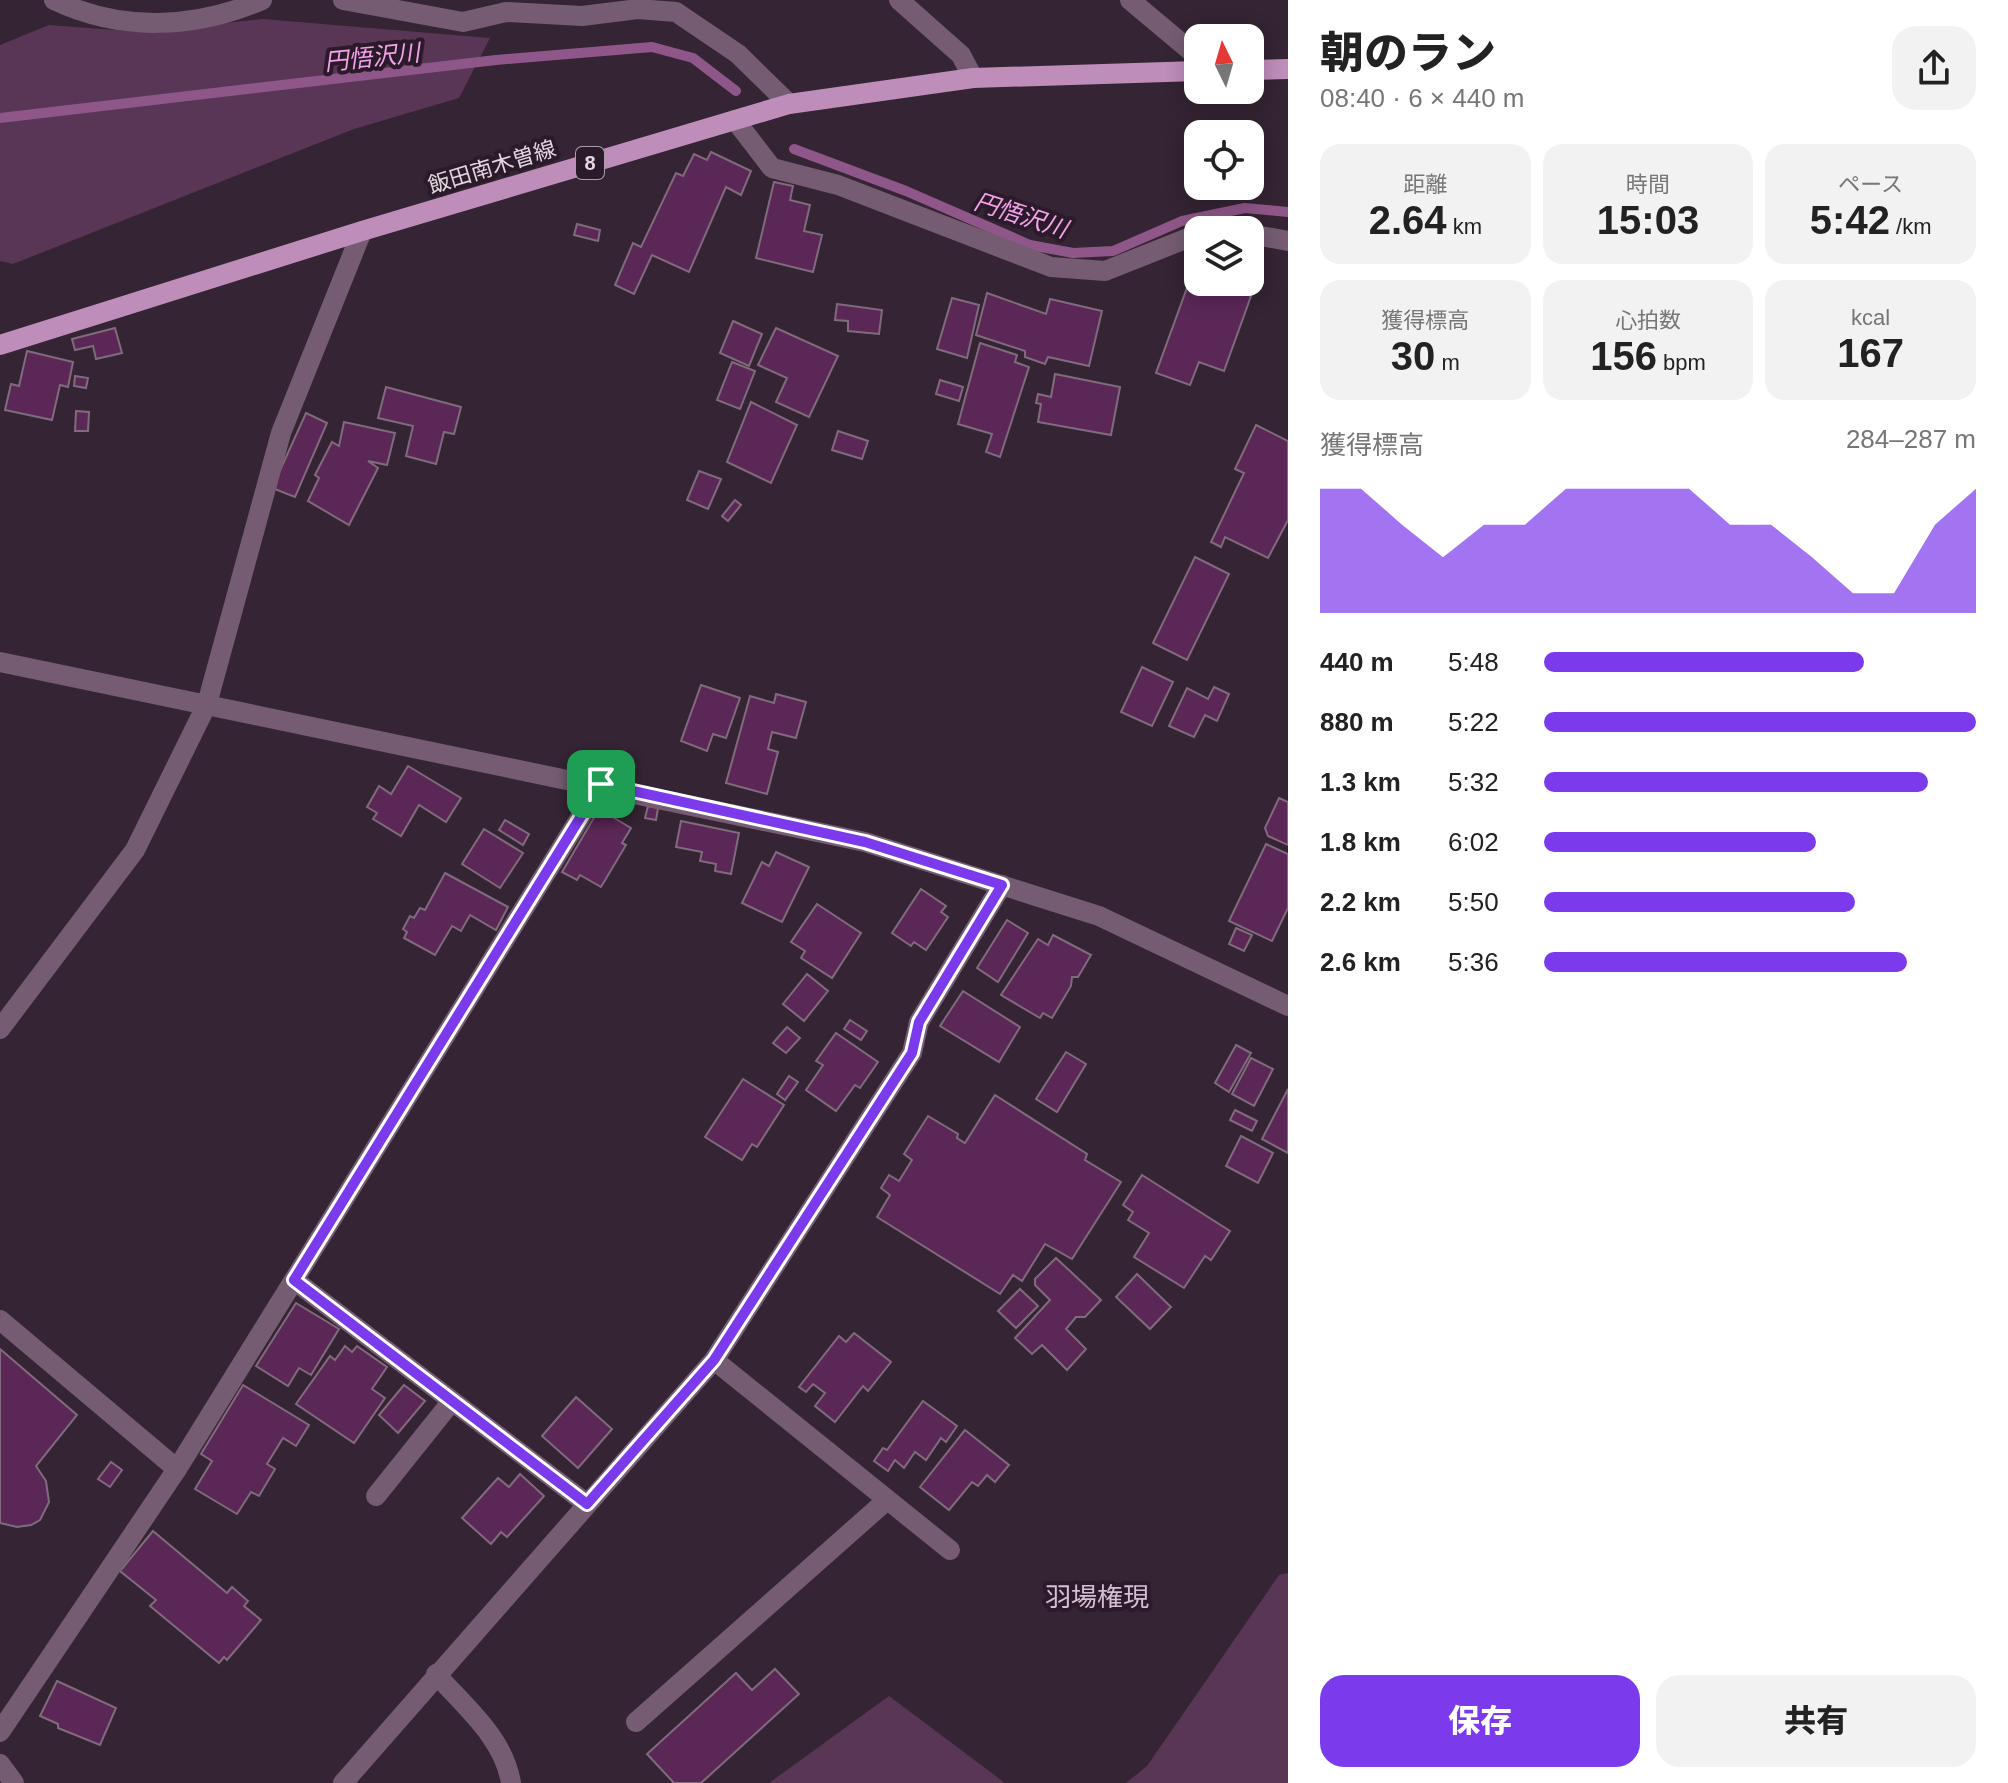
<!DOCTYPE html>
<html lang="ja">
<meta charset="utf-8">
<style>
:root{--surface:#fff;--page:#f2f2f2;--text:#222;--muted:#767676;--accent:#7c3aed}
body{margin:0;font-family:Arial,"Noto Sans JP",sans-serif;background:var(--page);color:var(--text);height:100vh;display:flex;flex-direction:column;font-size:30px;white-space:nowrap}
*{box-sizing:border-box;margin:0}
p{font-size:26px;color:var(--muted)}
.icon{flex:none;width:44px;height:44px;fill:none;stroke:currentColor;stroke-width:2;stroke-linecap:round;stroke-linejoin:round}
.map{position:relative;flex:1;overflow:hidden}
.drawer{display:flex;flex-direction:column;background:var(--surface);width:720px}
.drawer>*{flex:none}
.needle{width:52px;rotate:355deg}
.controls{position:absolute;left:1184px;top:24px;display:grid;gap:16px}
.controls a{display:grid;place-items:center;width:80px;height:80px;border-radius:16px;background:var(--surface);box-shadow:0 4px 20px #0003;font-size:40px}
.pin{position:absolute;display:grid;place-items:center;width:68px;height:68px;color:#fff;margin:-34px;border-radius:16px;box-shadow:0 4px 12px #0006}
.round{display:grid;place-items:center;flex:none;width:84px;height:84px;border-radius:24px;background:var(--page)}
.head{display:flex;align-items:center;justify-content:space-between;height:136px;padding:0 32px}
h1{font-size:44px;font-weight:800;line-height:60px}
.metrics{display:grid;grid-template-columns:repeat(3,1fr);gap:12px;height:136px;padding:8px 32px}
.metrics div{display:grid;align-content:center;border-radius:20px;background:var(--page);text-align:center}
.metrics b{font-size:40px;font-weight:800}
.metrics small{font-size:22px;font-weight:400}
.metrics p{font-size:22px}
.chart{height:224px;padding:16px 32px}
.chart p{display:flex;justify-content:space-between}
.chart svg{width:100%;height:144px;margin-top:8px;fill:var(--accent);opacity:.7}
.action{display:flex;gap:16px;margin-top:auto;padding:16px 32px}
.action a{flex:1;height:92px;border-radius:24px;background:var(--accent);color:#fff;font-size:32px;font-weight:800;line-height:92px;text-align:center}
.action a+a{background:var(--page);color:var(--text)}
ul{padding:0 32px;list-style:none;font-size:26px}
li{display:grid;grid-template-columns:128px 96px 1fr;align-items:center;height:60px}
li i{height:20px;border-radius:10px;background:var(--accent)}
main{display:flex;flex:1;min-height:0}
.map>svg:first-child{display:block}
.green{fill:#593656}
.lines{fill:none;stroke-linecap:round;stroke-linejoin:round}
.stream{stroke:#8f5789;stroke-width:10}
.building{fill:#5b2757;stroke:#806b7d;stroke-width:2}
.minor{stroke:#755c72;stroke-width:20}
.major{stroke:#bf8dba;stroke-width:20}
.route-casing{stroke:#fff;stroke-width:16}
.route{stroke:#7c3aed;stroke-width:10}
.labels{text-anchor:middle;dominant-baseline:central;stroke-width:8;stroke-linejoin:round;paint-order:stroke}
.shield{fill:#2b1a29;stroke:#ab9ea9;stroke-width:2}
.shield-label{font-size:20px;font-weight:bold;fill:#e2d6e0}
.street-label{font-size:22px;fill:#e2d6e0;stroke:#2b1a29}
.water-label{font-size:24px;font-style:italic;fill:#f3a3eb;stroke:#2b1a29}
.quarter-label{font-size:26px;fill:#d6bfd3;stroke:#2b1a29}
</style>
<main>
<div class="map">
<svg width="1288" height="1783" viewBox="0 0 1288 1783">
<rect width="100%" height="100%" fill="#352433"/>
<g class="green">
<polygon points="263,19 490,38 459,98 354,129 13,264 0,261 0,45 49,25 142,32"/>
<polygon points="1288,1573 1288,1783 1126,1783 1147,1766 1279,1575"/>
<polygon points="889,1696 1005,1783 769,1783"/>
</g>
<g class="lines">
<g class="stream">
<polyline points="0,118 496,60 652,47 693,58 736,91"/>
<polyline points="794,149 906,191 1030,245 1073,253 1113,251 1182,221 1245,208 1288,212"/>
</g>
</g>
<g class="building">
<polygon points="711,152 751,171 741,195 726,187 689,272 652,255 634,294 615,285 633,243 641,247 676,173 683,176 694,154 707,160"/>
<polygon points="774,182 793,186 790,200 810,205 804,231 822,235 813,272 756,258"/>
<polygon points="577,224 600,230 598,241 574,235"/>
<polygon points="1260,242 1263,283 1234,285 1250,282 1250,243"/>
<polygon points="1192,274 1198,276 1198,282 1213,282 1251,296 1224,371 1199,362 1190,385 1156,373"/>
<polygon points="987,293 1046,314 1050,299 1102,311 1089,366 1048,357 1045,364 1025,357 1025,351 976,335"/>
<polygon points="952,298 979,305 967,358 937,349"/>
<polygon points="837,304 882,310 879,334 848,331 848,321 835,320"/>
<polygon points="733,321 762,334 749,366 720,353"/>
<polygon points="115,328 122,353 96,359 93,346 75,350 72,339"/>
<polygon points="776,328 838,356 809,417 776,402 787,378 758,365"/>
<polygon points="980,343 1017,355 1015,362 1029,367 1000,457 986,452 992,434 958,424"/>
<polygon points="27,351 73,362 68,387 60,385 52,420 5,410 11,384 19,386"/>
<polygon points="732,362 755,371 740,409 717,400"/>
<polygon points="1055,374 1120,387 1111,435 1038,422 1041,404 1036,403 1038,394 1051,397"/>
<polygon points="75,376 88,378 86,388 74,386"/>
<polygon points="940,380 963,387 959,401 936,394"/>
<polygon points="386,387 461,407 454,434 444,432 436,464 406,456 413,426 378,418"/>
<polygon points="751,402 797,425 771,483 727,462"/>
<polygon points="76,411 89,412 88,431 75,431"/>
<polygon points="306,413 327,423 295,497 272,488"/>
<polygon points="344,422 395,433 387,465 368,461 378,468 349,525 308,501 319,478 315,475 332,442 339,446"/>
<polygon points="1256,425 1288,441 1288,520 1268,558 1225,537 1221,547 1211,542 1244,473 1235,469"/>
<polygon points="838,431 868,441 862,459 832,450"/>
<polygon points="699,471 721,479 708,509 687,500"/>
<polygon points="735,500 741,505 728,521 722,516"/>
<polygon points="1195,557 1229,574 1187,660 1153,643"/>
<polygon points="1142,667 1173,682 1152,726 1121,712"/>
<polygon points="701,685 740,698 726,738 713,734 707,751 681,741"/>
<polygon points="1214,687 1229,694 1217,721 1205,715 1194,737 1169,726 1187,688 1208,699"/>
<polygon points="776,694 806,702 796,738 772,732 768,749 778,752 767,794 726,783 750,696 774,703"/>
<polygon points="408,766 461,798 446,822 419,805 401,836 373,819 377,813 367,807 379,786 391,794"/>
<polygon points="1279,798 1288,802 1288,845 1268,836 1265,828"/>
<polygon points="648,806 658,808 656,820 645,818"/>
<polygon points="599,809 631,828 622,843 626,845 601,887 580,875 577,880 562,872"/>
<polygon points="505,820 529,834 523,845 499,830"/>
<polygon points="681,821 739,833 731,874 715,871 716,864 700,861 702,852 676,847"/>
<polygon points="484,829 523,853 500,888 462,864"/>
<polygon points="1266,844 1288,854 1288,908 1272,941 1229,921"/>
<polygon points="776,852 809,867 782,922 742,903 762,862 769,866"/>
<polygon points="445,873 508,907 496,930 470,915 461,931 452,926 435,955 404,938 407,932 403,929 410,916 414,918 420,908 425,910"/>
<polygon points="921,889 946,906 941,912 948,917 926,950 914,942 911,946 892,933"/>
<polygon points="817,904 861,933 832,978 801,958 805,951 791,942"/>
<polygon points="1007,920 1028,933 998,982 977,968"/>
<polygon points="1236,928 1252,935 1244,951 1229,944"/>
<polygon points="1053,935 1091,955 1078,977 1072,977 1071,986 1052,1018 1043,1013 1040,1018 1001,995 1038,939 1048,945"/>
<polygon points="807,974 828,991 804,1021 783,1004"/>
<polygon points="963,991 1020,1027 999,1062 940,1026"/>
<polygon points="850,1020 867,1031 861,1040 844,1029"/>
<polygon points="787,1027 800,1038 786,1053 773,1043"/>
<polygon points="836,1033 878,1062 860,1088 855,1085 836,1111 806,1090 823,1065 816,1061"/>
<polygon points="1236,1045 1251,1053 1229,1092 1215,1083"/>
<polygon points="1066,1052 1086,1064 1057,1112 1036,1099"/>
<polygon points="1251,1058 1273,1069 1254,1106 1232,1094"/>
<polygon points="789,1076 798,1082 785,1100 777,1094"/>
<polygon points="743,1079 784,1105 757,1147 752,1144 742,1160 705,1137"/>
<polygon points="1288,1089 1288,1153 1262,1139"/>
<polygon points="995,1095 1087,1154 1085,1160 1121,1182 1072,1259 1045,1244 1022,1281 1013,1275 1000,1294 877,1217 890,1195 881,1188 889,1175 899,1181 912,1160 904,1154 928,1116 958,1134 957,1138 965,1143"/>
<polygon points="1235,1110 1257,1121 1252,1131 1230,1120"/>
<polygon points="1241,1136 1273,1153 1258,1183 1226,1166"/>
<polygon points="1142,1175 1230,1231 1211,1260 1205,1256 1184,1288 1134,1257 1149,1233 1128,1220 1133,1212 1123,1205"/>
<polygon points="1056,1258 1101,1300 1085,1317 1076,1317 1066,1329 1086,1349 1067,1370 1042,1345 1032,1354 1015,1338 1050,1300 1035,1285 1035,1279"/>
<polygon points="1137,1274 1171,1307 1150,1329 1116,1297"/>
<polygon points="1020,1289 1038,1306 1016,1328 998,1311"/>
<polygon points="296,1303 339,1329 311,1375 299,1368 288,1386 256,1366"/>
<polygon points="854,1333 891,1362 868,1391 863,1386 835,1422 815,1406 825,1393 813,1384 806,1392 799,1387 839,1336 846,1342"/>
<polygon points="345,1346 352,1352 357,1346 387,1367 372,1389 385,1398 354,1443 296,1404 330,1356 335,1360"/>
<polygon points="0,1349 77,1415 36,1466 46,1481 49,1502 40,1520 31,1525 17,1527 0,1523"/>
<polygon points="243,1385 309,1425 296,1446 283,1438 267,1464 275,1469 259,1496 251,1492 237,1514 195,1489 212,1461 201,1454"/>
<polygon points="404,1385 425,1401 398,1433 379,1415"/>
<polygon points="576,1397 612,1429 578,1468 542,1436"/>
<polygon points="923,1401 957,1426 946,1442 941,1438 926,1460 915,1452 904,1468 895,1460 888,1471 874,1461 883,1448 887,1450"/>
<polygon points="965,1430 1009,1465 995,1482 987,1475 978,1486 972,1482 949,1510 920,1487"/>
<polygon points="111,1462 122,1470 110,1487 98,1479"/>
<polygon points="520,1474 544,1496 507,1537 501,1532 491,1544 462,1518 498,1478 509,1487"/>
<polygon points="153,1531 227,1593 232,1587 248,1601 244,1606 261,1620 227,1660 224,1657 219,1663 150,1606 156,1600 120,1571"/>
<polygon points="775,1669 799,1694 701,1783 674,1783 647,1754 736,1673 752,1690"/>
<polygon points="57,1681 116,1708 100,1745 58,1728 58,1724 40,1716"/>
</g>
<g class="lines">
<g class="minor">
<path d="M54 0C121 32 195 29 262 0"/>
<polyline points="343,0 463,22 506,12 582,16 638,9 676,12 738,54 789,104"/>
<polyline points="899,0 961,55 973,78"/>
<polyline points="1130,0 1198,57"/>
<polyline points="735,120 772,168 838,185 1051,267 1105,271 1198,234"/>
<polyline points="1250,234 1288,241"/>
<polyline points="0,662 865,842 1099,916 1288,1006"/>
<polyline points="0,1029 135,850 207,704 281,433 362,231"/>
<polyline points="294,1280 587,1504"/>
<polyline points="0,1320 177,1469"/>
<polyline points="714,1360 950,1550"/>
<polyline points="376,1496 452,1401"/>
<path d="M436 1674C465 1707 504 1738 511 1783"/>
<polyline points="636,1722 887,1500"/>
<polyline points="0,1732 177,1469 601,784"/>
<polyline points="0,1764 14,1783"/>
<polyline points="343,1783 714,1360 912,1053 919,1022 1002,885"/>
</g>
<g class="major">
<polyline points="1250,70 1288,69"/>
<polyline points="0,345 362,231 789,104 973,78 1198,71"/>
</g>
</g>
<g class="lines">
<g class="route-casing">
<polygon id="route" points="601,784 865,842 1002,885 919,1022 912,1053 714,1360 587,1504 294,1280"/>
</g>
<use href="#route" class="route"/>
</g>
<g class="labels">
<rect class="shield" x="576" y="147" width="28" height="32" rx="6"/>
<g class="shield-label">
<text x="590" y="163">8</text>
</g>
<g class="street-label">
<text transform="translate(492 167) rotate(-17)">飯田南木曽線</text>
</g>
<g class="water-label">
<text transform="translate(372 57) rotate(-6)">円悟沢川</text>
<text transform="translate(1021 215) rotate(18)">円悟沢川</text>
</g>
<g class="quarter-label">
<text x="1097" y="1597">羽場権現</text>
</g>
</g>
</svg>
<div class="controls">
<a><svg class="needle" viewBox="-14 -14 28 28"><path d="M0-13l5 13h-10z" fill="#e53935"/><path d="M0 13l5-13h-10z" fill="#767676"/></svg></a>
<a><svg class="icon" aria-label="locate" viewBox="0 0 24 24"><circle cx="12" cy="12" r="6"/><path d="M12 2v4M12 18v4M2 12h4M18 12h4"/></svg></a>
<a><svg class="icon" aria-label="layers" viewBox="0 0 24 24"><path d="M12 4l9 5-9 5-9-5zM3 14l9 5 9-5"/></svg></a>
</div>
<div class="pin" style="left:601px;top:784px;background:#1e9e55"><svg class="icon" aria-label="arrive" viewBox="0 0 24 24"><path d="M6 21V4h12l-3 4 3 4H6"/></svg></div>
</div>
<section class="drawer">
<div class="head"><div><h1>朝のラン</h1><p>08:40 · 6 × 440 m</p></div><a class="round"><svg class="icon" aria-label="share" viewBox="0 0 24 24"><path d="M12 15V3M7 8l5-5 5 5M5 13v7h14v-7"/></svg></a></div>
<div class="metrics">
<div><p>距離</p><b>2.64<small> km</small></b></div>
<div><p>時間</p><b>15:03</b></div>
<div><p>ペース</p><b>5:42<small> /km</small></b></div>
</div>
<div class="metrics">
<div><p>獲得標高</p><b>30<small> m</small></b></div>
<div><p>心拍数</p><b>156<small> bpm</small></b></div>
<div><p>kcal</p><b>167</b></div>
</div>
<div class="chart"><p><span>獲得標高</span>284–287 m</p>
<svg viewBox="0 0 160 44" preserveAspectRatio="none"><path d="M0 44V6L10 6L20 17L30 27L40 17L50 17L60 6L70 6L80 6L90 6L100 17L110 17L120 27L130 38L140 38L150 17L160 6V44z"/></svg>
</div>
<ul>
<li><b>440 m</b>5:48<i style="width:74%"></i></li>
<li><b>880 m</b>5:22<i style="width:100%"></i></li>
<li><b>1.3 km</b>5:32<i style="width:89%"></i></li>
<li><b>1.8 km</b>6:02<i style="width:63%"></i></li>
<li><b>2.2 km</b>5:50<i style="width:72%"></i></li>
<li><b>2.6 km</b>5:36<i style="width:84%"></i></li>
</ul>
<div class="action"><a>保存</a><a>共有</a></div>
</section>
</main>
